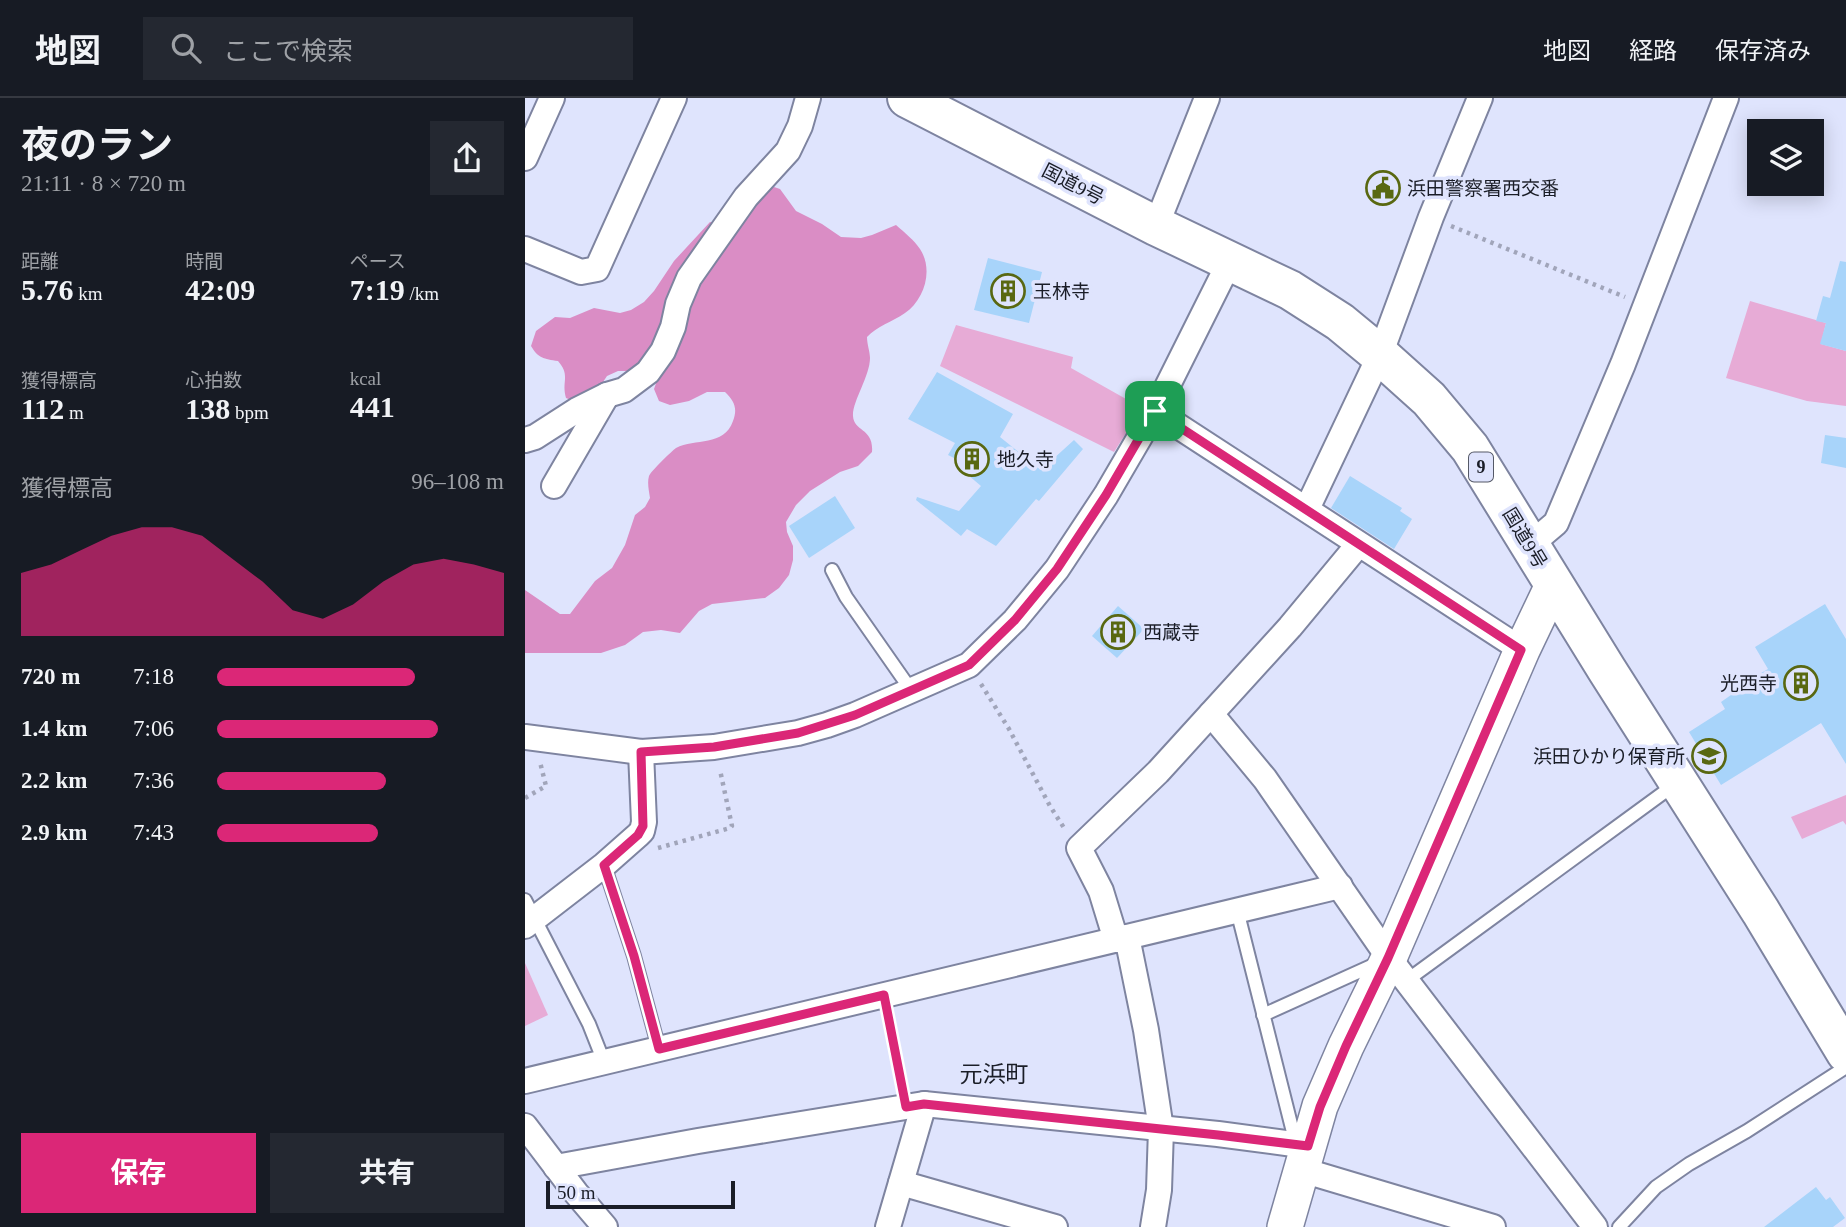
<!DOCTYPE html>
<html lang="ja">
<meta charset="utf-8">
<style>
:root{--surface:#171b24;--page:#242831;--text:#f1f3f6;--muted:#9ea1a6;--line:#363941;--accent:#db2777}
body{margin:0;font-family:"Times New Roman","Noto Sans JP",serif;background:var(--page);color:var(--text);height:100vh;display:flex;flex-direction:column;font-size:26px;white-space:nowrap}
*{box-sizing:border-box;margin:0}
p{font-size:23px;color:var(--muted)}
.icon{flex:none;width:38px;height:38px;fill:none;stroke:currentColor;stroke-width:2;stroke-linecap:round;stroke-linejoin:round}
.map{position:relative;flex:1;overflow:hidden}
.sheet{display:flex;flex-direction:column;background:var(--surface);width:525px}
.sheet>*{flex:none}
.fabs{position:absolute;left:1222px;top:21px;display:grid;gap:14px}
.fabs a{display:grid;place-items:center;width:77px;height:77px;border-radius:0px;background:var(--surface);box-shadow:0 4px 18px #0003;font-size:35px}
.scale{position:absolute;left:21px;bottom:18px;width:189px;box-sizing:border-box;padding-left:7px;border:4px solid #1a1d27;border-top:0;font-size:19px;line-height:24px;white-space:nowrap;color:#1a1d27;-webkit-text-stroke:5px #dfe4fd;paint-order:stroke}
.pin{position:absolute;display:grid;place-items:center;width:60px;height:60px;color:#fff;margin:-30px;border-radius:14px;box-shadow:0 4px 10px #0006}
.round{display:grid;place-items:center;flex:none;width:74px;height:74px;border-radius:0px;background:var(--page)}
.overview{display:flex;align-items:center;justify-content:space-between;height:119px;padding:0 21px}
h1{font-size:38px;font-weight:700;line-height:52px}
.figures{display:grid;grid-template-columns:repeat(3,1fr);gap:10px;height:119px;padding:7px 21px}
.figures div{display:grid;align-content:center}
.figures b{font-size:30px;font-weight:700}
.figures small{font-size:19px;font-weight:400}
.figures p{font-size:19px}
.chart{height:196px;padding:14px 21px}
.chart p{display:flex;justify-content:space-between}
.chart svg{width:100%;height:126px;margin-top:7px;fill:var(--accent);opacity:.7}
.cta{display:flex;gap:14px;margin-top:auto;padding:14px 21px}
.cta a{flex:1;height:80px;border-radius:0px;background:var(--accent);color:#fff;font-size:28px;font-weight:700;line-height:80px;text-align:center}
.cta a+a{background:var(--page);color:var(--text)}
ul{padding:0 21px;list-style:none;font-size:23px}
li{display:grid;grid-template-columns:112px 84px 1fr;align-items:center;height:52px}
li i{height:18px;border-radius:9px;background:var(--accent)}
header{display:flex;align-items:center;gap:42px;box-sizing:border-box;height:98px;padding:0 35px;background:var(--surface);border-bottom:2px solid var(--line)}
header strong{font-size:33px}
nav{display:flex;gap:38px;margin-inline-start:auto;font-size:24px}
.search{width:490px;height:63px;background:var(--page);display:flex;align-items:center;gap:18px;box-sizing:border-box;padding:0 24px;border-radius:0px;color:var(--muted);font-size:26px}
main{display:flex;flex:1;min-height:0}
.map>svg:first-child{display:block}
.green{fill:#e7abd6}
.forest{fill:#da8dc5}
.building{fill:#a8d4fa}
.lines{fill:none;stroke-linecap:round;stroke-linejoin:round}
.lane-casing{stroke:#7e84a0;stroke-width:16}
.street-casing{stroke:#7e84a0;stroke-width:28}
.secondary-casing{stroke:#7e84a0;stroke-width:38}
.highway-casing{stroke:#7e84a0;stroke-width:42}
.path{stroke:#a1a5ba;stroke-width:4.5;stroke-dasharray:3.5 5;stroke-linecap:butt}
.lane{stroke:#fff;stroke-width:12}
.street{stroke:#fff;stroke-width:24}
.secondary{stroke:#fff;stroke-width:35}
.highway{stroke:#fff;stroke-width:38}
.route-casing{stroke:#fff;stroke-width:14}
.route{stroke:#db2777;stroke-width:9}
.labels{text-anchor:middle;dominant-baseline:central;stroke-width:7;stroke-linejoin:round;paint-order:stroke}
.shield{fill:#dfe4fd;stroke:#555967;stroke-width:2}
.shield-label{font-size:18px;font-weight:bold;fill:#1a1d27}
.street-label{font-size:19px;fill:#1a1d27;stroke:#dfe4fd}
.poi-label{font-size:19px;fill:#1a1d27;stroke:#dfe4fd;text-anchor:start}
.quarter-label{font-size:23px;fill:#1a1d27;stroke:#dfe4fd}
</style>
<header>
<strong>地図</strong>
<div class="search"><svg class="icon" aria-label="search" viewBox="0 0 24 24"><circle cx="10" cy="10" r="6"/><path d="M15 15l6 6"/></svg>ここで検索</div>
<nav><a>地図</a><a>経路</a><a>保存済み</a></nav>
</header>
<main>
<section class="sheet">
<div class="overview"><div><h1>夜のラン</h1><p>21:11 · 8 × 720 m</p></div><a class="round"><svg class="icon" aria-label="share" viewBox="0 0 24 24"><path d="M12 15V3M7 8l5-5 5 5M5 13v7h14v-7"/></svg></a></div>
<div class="figures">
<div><p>距離</p><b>5.76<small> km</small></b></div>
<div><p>時間</p><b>42:09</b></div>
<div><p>ペース</p><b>7:19<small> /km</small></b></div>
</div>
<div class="figures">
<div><p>獲得標高</p><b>112<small> m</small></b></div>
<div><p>心拍数</p><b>138<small> bpm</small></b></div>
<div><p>kcal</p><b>441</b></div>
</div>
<div class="chart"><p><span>獲得標高</span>96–108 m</p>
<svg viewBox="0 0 160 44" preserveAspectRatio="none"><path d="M0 44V22L10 19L20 14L30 9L40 6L50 6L60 9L70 17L80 25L90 35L100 38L110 33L120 25L130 19L140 17L150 19L160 22V44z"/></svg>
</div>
<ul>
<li><b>720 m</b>7:18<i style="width:69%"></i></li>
<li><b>1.4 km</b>7:06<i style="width:77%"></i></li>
<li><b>2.2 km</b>7:36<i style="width:59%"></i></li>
<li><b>2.9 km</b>7:43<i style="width:56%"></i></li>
</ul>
<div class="cta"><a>保存</a><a>共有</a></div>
</section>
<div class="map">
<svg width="1321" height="1129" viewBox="0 0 1321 1129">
<rect width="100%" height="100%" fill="#dfe4fd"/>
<g class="green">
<polygon points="1225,203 1301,225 1296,246 1321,253 1321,308 1282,303 1201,280"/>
<polygon points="431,227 548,259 546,270 617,310 589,354 415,268"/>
<polygon points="1321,697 1321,727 1318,723 1277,741 1266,719"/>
<polygon points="0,865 23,917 0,928"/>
</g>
<g class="forest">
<path d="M249 89 255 91 271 113 297 126 316 139 336 140 347 137 371 127C380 135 389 142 395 151 409 172 399 202 380 215 367 224 352 228 342 239 342 246 345 254 345 260 345 278 327 304 328 318 329 334 349 330 347 354L333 368 315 374 285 393 271 407 261 424 262 434 268 448V462L264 477 254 490 240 500 187 506 174 513 155 535 136 532 118 534 100 547 76 555H0V492L35 516H45L70 483 87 470 100 447 110 417 120 409 125 400C124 393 122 385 124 378 126 373 147 353 151 350 170 340 199 349 208 323 213 310 209 303 200 294H182L164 303 145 307 134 303 129 291 156 215 198 147 236 96Z"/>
<path d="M185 124 190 125 138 236 113 273H93L82 278 74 290 51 304 41 300C36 283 46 278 33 263 19 261 13 260 6 248L11 233 30 219 45 220 69 210 95 215 106 212 119 204 129 193 149 163Z"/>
</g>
<g class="building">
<polygon points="463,160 517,174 504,225 449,212"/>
<polygon points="1315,163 1321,164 1321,253 1295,246 1301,225 1291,223 1298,198 1305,200"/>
<polygon points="412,274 488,316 475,339 516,372 549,342 558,351 514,403 511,401 471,448 442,431 436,438 391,402 392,399 434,413 456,388 443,377 447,369 423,357 430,345 383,321"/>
<polygon points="1300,337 1321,340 1321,370 1296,365"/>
<polygon points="825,378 877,410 875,413 887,421 869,451 806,410"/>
<polygon points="310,398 330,430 284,460 264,428"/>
<polygon points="1300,506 1321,541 1321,666 1296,625 1196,687 1164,634 1200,611 1196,604 1206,597 1204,594 1243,571 1230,549"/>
<polygon points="593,508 619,531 592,560 567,538"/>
<polygon points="1291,1089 1301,1102 1305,1099 1320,1120 1308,1129 1239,1129"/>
</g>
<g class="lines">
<g class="lane-casing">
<g id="lane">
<polyline points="307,472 321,499 386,592"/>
<polyline points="79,767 109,858 134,951"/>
<polyline points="0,802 64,926 79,964"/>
<polyline points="712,812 771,1046"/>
<polyline points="881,883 1149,687"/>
<polyline points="738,917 853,865"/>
<polyline points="1094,1129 1131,1089 1164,1066 1222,1033 1321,969"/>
</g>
</g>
<g class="street-casing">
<g id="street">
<polyline points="0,60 27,0"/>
<polyline points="631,128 682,0"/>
<polyline points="0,151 56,174 72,171 149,0"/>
<polyline points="630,313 997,552"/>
<polyline points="0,342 10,339 52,312 82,297 99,292 123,274 138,253 148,229 153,206 164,180 221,99 263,53 275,28 283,0"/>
<polyline points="29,388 82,297"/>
<polyline points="782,411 855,257 906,119 955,0"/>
<polyline points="1005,447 1031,425 1098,266 1201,0"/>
<polyline points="686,616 740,681 864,860 1070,1129"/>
<polyline points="0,639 116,654 189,649 273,635 302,627 330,617 444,567 490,522 532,471 581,397 630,313 705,163"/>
<polyline points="0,828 79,767 113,737 117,733 119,724 116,654"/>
<polyline points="602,839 621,932 636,1031 634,1092 628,1129"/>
<polyline points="591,842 576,793 554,750 633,674 765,529 833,447"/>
<polyline points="0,983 815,788"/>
<polyline points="0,1028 51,1095 80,1129"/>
<polyline points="31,1069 173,1043 399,1006 693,1036 783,1048"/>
<polyline points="777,1072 968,1129"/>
<polyline points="376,1085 530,1129"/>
<polyline points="363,1129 399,1006"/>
</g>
</g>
<g class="secondary-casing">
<polyline id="secondary" points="760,1129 795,1008 821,948 864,860 997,552 1028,487"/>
</g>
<g class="highway-casing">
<polyline id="highway" points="382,0 631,128 765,192 815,224 855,257 904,301 945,350 1082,572 1236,814 1321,955"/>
</g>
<g class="path">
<polyline points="926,128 1100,199"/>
<polyline points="456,586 484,631 525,708 541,733"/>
<polyline points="0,700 21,688 15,664"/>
<polyline points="133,750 205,730 207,728 195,672"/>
<polyline points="363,921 376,988"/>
</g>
<use href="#lane" class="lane"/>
<use href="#street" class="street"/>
<use href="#secondary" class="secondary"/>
<use href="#highway" class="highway"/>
</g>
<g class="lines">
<g class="route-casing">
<polygon id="route" points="630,313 996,552 863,860 821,948 795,1009 783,1048 693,1037 399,1006 381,1009 359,897 134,951 109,858 79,767 113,737 118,728 116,654 189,649 273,635 330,617 444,567 490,522 532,471 581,397"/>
</g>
<use href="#route" class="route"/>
</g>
<defs>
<g id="civic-ring" transform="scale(1.75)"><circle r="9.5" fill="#dfe4fd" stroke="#596811" stroke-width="1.5"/><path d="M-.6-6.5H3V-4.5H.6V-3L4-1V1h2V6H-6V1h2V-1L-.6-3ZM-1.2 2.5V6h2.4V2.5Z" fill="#596811"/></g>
<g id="building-ring" transform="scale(1.75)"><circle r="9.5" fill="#dfe4fd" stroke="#596811" stroke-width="1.5"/><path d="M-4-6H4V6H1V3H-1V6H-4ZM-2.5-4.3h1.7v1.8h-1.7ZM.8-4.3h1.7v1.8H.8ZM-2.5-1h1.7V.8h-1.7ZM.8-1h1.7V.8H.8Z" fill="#596811"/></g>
<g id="school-ring" transform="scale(1.75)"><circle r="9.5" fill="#dfe4fd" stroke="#596811" stroke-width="1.5"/><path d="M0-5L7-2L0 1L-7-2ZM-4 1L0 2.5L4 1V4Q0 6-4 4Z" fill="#596811"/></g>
</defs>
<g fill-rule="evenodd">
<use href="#civic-ring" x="858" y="90"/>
<use href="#building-ring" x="483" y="193"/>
<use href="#building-ring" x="447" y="361"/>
<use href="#building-ring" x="593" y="534"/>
<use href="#building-ring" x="1276" y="585"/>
<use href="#school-ring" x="1184" y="658"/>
</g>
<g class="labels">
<rect class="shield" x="944" y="354.5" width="24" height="29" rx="5"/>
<g class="shield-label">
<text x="956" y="369">9</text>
</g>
<g class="street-label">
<text transform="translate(548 86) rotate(27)">国道9号</text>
<text transform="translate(1000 440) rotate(59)">国道9号</text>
</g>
<g class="poi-label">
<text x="882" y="90">浜田警察署西交番</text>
<text x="508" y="193">玉林寺</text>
<text x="472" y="361">地久寺</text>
<text x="618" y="534">西蔵寺</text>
<text x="1252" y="585" text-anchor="end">光西寺</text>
<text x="1160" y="658" text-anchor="end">浜田ひかり保育所</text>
</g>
<g class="quarter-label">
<text x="469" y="976">元浜町</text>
</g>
</g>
</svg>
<div class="fabs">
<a><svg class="icon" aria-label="layers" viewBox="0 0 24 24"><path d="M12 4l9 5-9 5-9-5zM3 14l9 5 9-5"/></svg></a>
</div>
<div class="scale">50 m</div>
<div class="pin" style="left:630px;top:313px;background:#1e9e55"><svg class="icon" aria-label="arrive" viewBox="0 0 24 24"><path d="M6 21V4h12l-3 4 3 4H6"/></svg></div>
</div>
</main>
